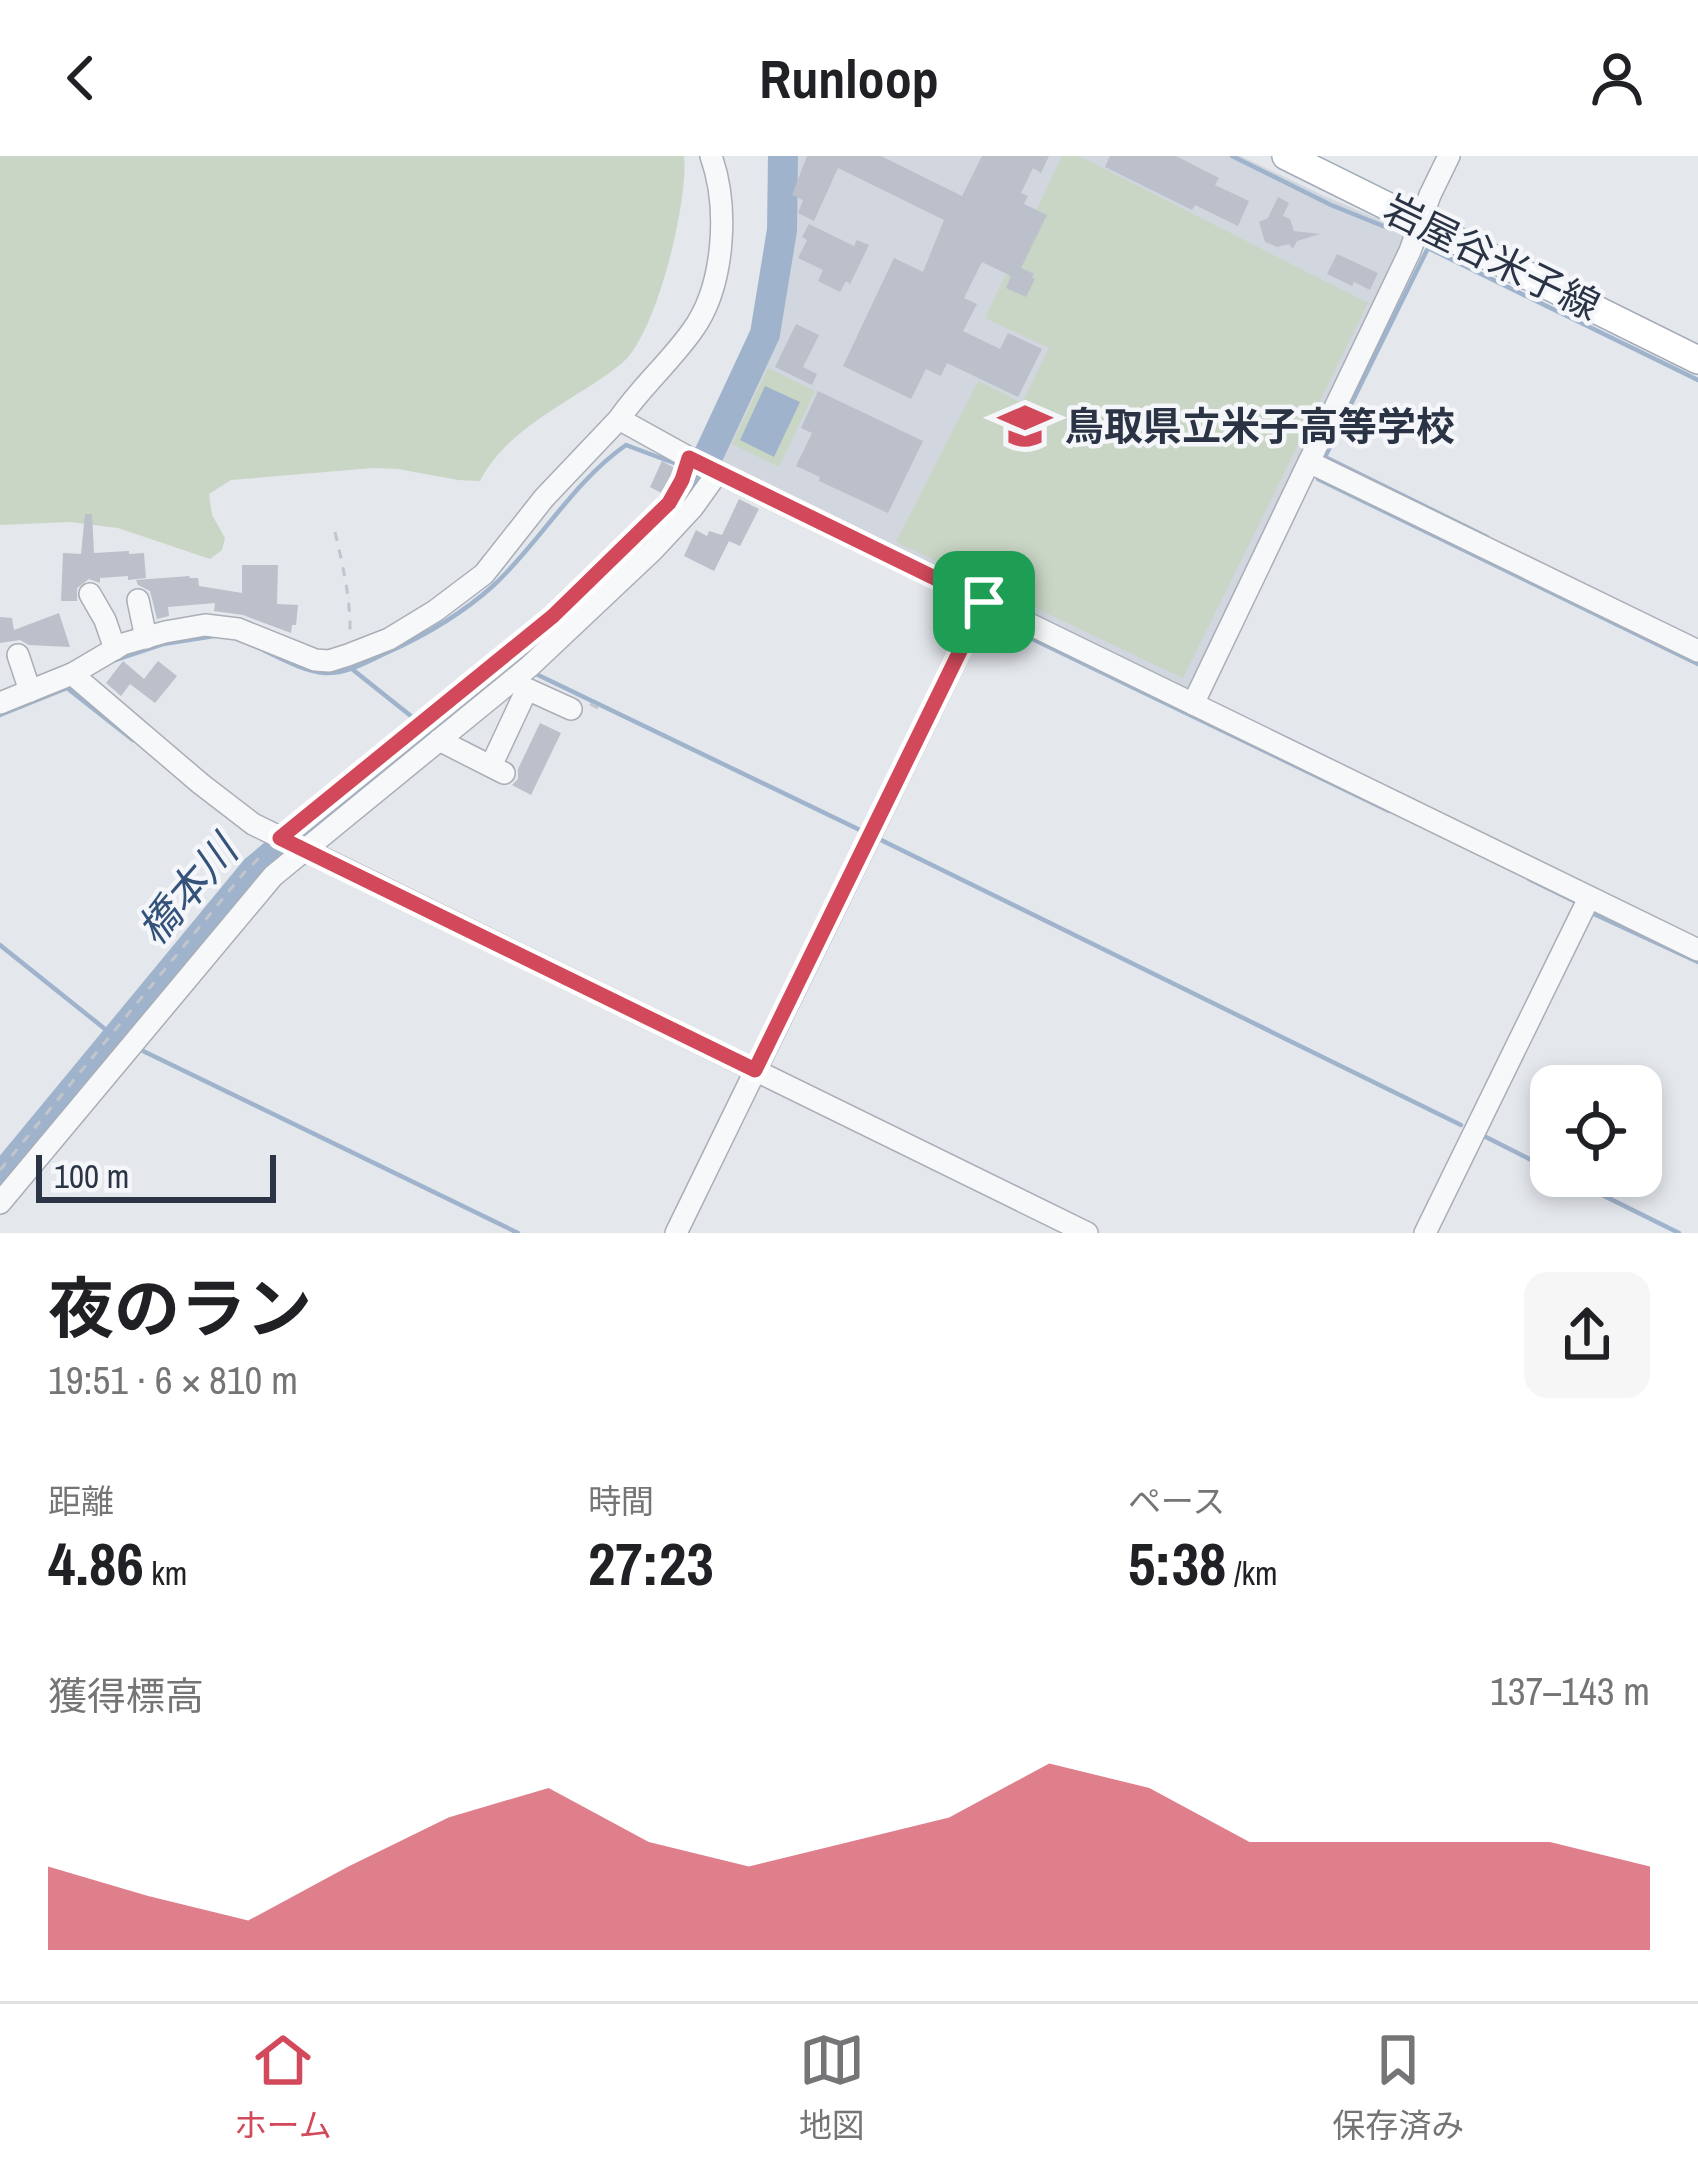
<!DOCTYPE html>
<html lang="ja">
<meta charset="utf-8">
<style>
:root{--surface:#fff;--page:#f6f6f6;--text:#202124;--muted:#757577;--line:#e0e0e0;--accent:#d1495b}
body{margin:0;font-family:"Archivo Narrow","Noto Sans JP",sans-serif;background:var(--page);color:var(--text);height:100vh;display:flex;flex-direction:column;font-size:45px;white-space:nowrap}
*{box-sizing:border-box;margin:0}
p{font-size:39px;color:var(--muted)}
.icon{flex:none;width:66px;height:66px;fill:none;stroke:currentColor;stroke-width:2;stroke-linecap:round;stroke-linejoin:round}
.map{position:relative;height:1077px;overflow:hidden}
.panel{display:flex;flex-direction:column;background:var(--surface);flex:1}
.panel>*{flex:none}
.buttons{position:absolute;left:1530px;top:909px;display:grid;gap:24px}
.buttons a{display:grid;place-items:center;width:132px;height:132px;border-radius:24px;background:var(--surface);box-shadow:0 6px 18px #0003;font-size:60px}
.scale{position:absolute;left:36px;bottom:30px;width:240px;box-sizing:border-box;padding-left:12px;border:6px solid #2b3445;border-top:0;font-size:33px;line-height:42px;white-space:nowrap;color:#2b3445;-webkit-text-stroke:9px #f4f6f9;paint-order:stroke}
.pin{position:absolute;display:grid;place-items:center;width:102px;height:102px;color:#fff;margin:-51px;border-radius:24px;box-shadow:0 6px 18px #0006}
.round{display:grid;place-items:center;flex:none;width:126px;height:126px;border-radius:24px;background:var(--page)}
.summary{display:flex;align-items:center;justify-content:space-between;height:204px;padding:0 48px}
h1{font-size:66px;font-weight:700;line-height:90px}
.stats{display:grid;grid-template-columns:repeat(3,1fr);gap:18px;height:204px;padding:12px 48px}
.stats div{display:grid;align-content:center}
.stats b{font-size:60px;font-weight:700}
.stats small{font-size:33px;font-weight:400}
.stats p{font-size:33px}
.chart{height:336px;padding:24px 48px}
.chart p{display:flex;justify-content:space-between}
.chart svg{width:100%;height:216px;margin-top:12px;fill:var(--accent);opacity:.7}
header{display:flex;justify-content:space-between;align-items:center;height:156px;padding:0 48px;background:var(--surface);font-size:54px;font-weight:700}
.tab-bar{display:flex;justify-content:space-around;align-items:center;height:168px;border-top:3px solid var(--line);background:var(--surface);font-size:33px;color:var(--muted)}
.tab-bar a{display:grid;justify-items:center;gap:6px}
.tab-bar .on{color:var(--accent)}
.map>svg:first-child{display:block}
.built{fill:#d2d6de}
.green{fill:#c9d6c5}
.water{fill:#9fb4cc}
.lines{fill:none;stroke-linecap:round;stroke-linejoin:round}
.stream{stroke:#9fb4cc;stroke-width:4.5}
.river{stroke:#9fb4cc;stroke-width:30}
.building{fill:#bbc0ca}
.minor-casing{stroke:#a9aeb7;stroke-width:24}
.major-casing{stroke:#a3abb8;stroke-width:30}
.path{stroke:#c2c5cb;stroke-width:3;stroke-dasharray:9 9;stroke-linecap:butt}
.minor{stroke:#f7f8fa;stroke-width:21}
.major{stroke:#fff;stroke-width:27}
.route-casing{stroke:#fff;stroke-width:24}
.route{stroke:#d1495b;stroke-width:15}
.labels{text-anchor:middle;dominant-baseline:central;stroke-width:9;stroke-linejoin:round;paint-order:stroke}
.street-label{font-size:39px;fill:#2b3445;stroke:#f4f6f9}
.poi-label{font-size:39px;font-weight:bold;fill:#2b3445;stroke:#f4f6f9;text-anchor:start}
.water-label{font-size:42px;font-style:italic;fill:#34527a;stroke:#f4f6f9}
</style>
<header><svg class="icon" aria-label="back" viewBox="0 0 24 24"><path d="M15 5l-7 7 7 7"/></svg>Runloop<svg class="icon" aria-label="person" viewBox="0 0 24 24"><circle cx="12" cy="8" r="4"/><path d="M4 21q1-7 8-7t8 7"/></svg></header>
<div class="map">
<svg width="1698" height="1077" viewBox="0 0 1698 1077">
<rect width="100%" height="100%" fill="#e4e7ec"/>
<polygon class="built" points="789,0 1241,0 1322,39 1409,76 1193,536 712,305 769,191 787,75"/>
<g class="green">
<path d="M0 0H684C689 44 656 181 621 208 575 245 508 270 480 325L458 324 398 313 373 312 231 324 209 338 212 359 225 382 222 394 210 403 118 372 70 366 0 369Z"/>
<polygon points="1062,0 1079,0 1368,147 1183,522 896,386 978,225 1022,247 1049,192 985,162"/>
<polygon points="768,212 815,235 779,311 732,288"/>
</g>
<polygon class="water" points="765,230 800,246 774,301 740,284"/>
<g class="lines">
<g class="stream">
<polyline points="1232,0 1331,49 1388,72"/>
<polyline points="1318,323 1698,508"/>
<polyline points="1487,381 1325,301 1428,92 1698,224"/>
<polyline points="989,462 1389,655"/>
<path d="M265 495C284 504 304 515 325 517 346 518 367 506 386 497 424 480 462 458 494 429 541 385 573 326 626 289L682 310"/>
<polyline points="115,504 163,488 214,480"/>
<polyline points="352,513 426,572"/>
<polyline points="534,517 862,675"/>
<polyline points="0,559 67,532 133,584"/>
<polyline points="879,683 1461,969"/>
<polyline points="1529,723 1574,745"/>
<polyline points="1594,758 1698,806"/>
<polyline points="0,789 105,873"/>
<polyline points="141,894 518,1077"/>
<polyline points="1480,978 1551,1014"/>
<polyline points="1564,1020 1679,1077"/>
</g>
<polyline class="river" points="0,1023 255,714 549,469 654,373 677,348 710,296 765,178 782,74 783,0"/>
</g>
<g class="building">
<polygon points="807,0 881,0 962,40 982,0 1049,0 1041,17 1033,12 1021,37 1028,40 1024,48 1047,59 1021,112 1034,118 1032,121 1035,123 1026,141 1006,132 1011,120 982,106 964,142 977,148 963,175 1000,193 1008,177 1042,193 1018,241 947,207 941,220 926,213 911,243 843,210 894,102 923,116 944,64 838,12 814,65 798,57 803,44 792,39"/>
<polygon points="1110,0 1176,0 1219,22 1215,29 1249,45 1238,70 1195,49 1192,54 1105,11"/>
<polygon points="1278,41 1289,47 1283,60 1290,63 1294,75 1320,78 1297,85 1293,93 1289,88 1277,91 1265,86 1259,66 1268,62"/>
<polygon points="809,68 854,90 857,84 869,89 850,128 846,125 840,136 818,125 823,114 798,102 807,84 802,81"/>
<polygon points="1337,98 1378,117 1370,134 1354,126 1352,130 1327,118"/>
<polygon points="796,168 819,179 803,211 817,218 812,229 775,211"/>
<polygon points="818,235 923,285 888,357 819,325 820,321 796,310 812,277 801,272"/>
<polygon points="662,305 682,316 667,340 650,331"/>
<polygon points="739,343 759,353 740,390 729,385 714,415 684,400 696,374 707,380 709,375 722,379"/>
<polygon points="85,358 92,358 94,397 129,395 129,398 144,397 146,422 128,424 128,420 100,422 100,427 89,423 77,432 77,445 61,445 63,397 81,398"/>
<polygon points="242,409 278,409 277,448 298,449 296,469 292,469 291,477 243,459 214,455 215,447 168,451 169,460 157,463 150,435 138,429 136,424 190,420 189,422 198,422 199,430 242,437"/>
<polygon points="59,457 70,491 29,489 20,484 0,487 0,461 12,462 14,474"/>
<polygon points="123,505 144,523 158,505 177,520 155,547 130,528 121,540 106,527"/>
<polygon points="540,567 561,577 531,639 512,629 518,623 518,613"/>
</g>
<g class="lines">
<g class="minor-casing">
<g id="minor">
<path d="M619 263C641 231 670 206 692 175 725 130 729 51 711 0"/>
<polyline points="1309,306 1698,495"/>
<polyline points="90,438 105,464 115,493"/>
<polyline points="138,444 146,482"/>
<polyline points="18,499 30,535"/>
<polyline points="72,518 201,628 253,668 1087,1077"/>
<polyline points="0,547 72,518 123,488 165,476 205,469 238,473 315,504 329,505 348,499 389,483 435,455 484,418 544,342 619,263 693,304 1698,794"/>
<polyline points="1193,548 1410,95 1430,39 1449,0"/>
<polyline points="439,584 504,617"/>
<polyline points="491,610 527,533 571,553"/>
<polyline points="0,1047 273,720 530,510 653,394 693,351 718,316"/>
<polyline points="676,1077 984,446"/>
<polyline points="1425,1077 1589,742"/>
</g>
</g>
<g class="major-casing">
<polyline id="major" points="1286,0 1698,204"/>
</g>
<g class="path">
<path d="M335 376C343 411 351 443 350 480"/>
<polyline points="590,548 602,554"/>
<polyline points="295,670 553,460 669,347 683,321"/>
<polyline points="0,1014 243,718 265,696"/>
</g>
<use href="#minor" class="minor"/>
<use href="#major" class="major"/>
</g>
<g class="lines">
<g class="route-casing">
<polygon id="route" points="689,302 984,446 755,914 280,682 553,460 669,347 682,324"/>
</g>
<use href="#route" class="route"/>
</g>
<defs>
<g id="school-bare" transform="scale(4.14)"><path d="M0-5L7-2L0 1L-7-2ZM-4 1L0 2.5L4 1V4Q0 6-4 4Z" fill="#d1495b" stroke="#f4f6f9" stroke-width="2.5" paint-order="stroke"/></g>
</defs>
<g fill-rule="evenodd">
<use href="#school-bare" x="1025" y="270"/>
</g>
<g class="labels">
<g class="street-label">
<text transform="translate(1492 101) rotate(26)">岩屋谷米子線</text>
</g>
<g class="poi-label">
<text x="1065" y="270">鳥取県立米子高等学校</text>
</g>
<g class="water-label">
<text transform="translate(187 734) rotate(-49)">橋本川</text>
</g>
</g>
</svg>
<div class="buttons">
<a><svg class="icon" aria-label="locate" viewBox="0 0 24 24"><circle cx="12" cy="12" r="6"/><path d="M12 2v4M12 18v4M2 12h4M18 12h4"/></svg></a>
</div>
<div class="scale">100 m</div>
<div class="pin" style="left:984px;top:446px;background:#1e9e55"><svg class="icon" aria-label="arrive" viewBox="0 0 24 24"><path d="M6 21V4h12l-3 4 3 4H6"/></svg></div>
</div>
<section class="panel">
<div class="summary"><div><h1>夜のラン</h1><p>19:51 · 6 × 810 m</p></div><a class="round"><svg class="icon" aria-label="share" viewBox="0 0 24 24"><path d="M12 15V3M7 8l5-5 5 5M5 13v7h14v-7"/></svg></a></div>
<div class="stats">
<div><p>距離</p><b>4.86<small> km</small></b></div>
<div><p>時間</p><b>27:23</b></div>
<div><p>ペース</p><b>5:38<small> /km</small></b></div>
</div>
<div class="chart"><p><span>獲得標高</span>137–143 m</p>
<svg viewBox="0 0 160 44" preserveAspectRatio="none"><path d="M0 44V27L10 33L20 38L30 27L40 17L50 11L60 22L70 27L80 22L90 17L100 6L110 11L120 22L130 22L140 22L150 22L160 27V44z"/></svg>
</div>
</section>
<nav class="tab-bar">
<a class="on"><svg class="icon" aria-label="home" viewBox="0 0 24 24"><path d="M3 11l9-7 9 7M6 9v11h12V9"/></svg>ホーム</a>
<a><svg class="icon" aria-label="map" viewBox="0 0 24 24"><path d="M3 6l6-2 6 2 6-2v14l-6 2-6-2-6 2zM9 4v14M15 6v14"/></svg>地図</a>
<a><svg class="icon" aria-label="saved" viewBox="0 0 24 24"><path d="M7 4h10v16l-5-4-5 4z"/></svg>保存済み</a>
</nav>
